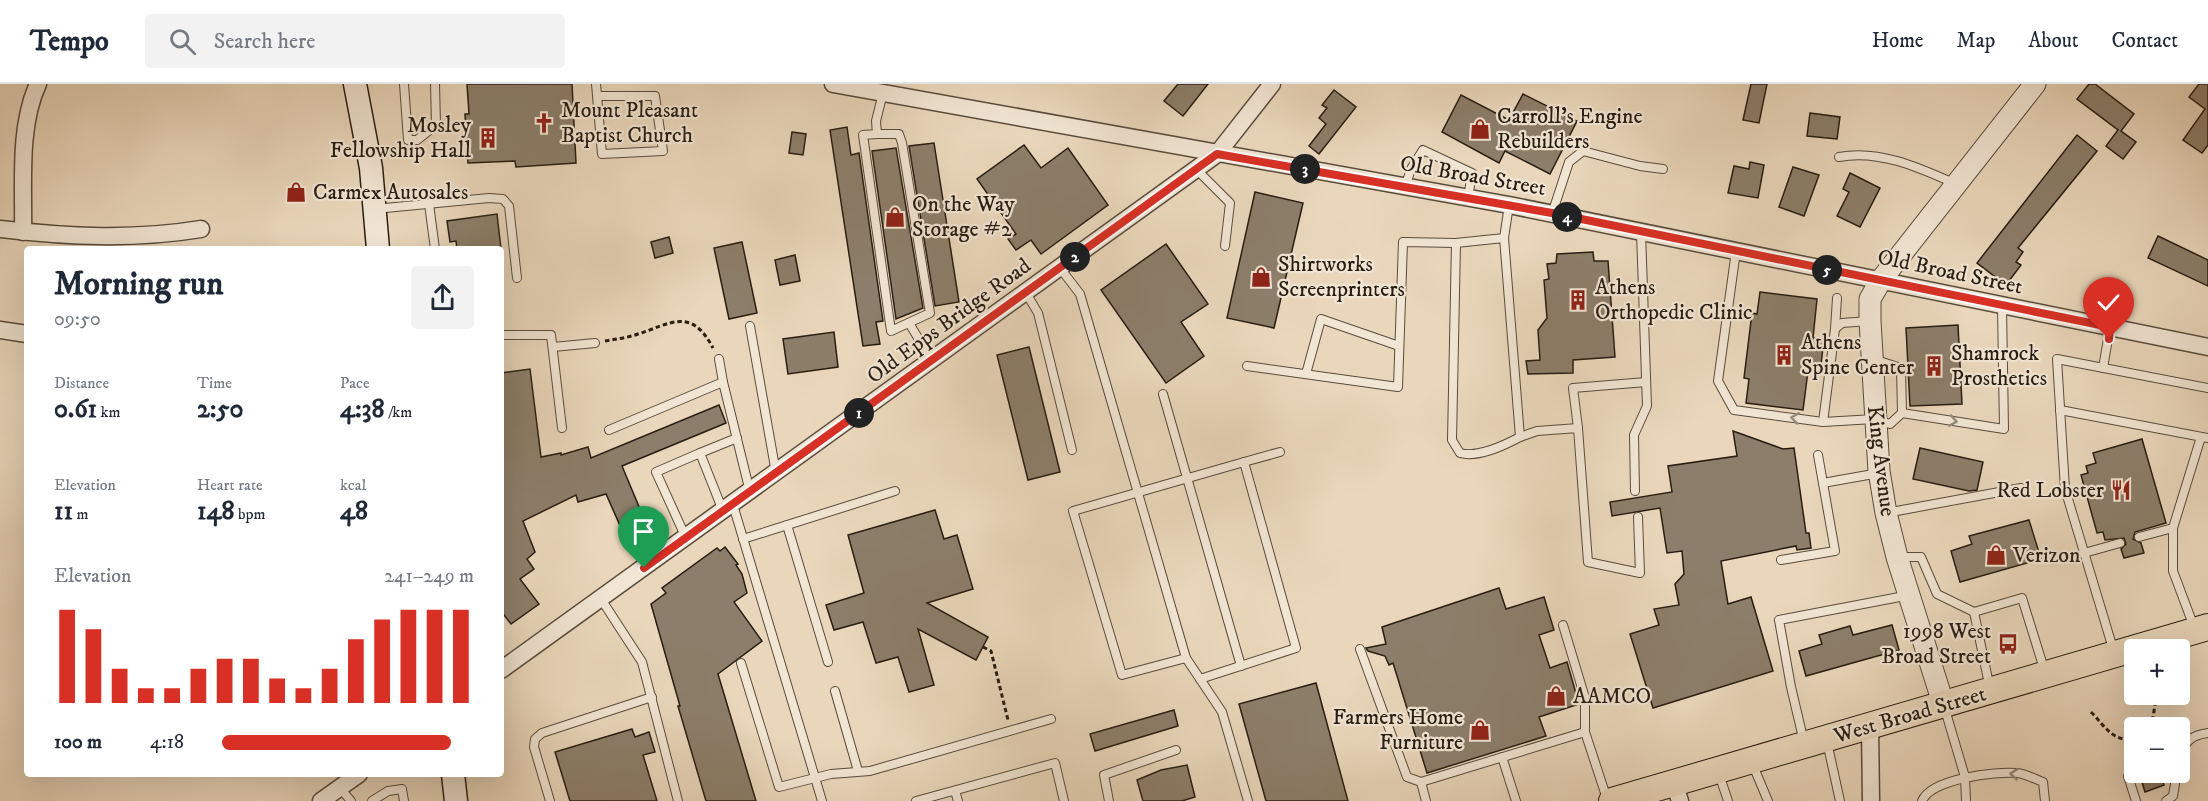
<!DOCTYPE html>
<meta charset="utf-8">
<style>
:root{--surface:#fff;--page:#f2f2f3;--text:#1f2937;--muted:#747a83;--line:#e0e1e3;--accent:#d93025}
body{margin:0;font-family:"IM FELL DW Pica",serif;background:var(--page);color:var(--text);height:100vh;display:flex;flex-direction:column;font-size:22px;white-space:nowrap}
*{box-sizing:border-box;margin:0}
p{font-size:20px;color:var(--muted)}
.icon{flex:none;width:33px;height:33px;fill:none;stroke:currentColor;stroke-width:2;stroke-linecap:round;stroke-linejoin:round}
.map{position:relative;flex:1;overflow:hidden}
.details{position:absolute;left:24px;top:162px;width:480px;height:531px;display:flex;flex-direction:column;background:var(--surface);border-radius:6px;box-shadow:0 6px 24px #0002}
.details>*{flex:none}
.fabs{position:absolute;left:2124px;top:555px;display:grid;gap:12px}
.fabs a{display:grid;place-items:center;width:66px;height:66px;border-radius:6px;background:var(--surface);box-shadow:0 6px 24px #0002;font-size:30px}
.pin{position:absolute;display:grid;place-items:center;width:51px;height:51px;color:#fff;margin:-62px -26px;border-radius:50% 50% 50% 0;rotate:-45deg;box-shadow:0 0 6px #0007}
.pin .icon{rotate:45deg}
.km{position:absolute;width:30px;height:30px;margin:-15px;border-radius:50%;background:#222;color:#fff;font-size:16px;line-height:30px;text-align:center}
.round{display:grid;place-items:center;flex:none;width:63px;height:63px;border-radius:6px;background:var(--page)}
.overview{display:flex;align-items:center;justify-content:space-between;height:102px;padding:0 30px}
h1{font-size:33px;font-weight:700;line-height:45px}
.figures{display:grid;grid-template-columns:repeat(3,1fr);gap:9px;height:102px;padding:6px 30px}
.figures div{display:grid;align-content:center}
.figures b{font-size:26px;font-weight:700}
.figures small{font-size:16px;font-weight:400}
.figures p{font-size:16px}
.chart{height:168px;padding:12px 30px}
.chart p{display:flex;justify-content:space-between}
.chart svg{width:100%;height:108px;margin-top:6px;stroke:var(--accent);stroke-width:6}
ul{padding:0 30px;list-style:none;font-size:20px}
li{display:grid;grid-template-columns:96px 72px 1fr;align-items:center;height:45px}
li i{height:15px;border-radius:8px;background:var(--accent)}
header{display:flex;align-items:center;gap:36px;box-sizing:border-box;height:84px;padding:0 30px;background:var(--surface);border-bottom:2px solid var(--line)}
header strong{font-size:28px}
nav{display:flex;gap:33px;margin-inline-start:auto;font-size:21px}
.search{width:420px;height:54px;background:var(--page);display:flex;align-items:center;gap:15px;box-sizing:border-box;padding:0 21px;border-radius:6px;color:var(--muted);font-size:22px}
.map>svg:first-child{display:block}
.building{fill:#8c7e6a;stroke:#271d13;stroke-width:1.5}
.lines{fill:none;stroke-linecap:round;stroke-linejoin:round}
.service-casing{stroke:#584c3d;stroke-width:10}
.minor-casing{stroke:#584c3d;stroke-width:19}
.tertiary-casing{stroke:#584c3d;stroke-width:23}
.secondary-casing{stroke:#271d13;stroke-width:25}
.primary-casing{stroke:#271d13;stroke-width:28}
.path{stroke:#271d13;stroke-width:3;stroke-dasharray:4.5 3;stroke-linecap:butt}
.service{stroke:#f1e5d3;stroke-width:8}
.minor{stroke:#f1e5d3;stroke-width:16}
.tertiary{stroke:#f1e5d3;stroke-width:21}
.secondary{stroke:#f1e5d3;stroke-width:22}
.primary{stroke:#ead7bb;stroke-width:26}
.oneway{stroke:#968b7d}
.route-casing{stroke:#fff;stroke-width:12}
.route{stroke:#d93025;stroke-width:8}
.labels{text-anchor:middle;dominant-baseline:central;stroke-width:4.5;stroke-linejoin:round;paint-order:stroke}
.poi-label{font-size:22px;fill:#271d13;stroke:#f1e5d3;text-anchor:start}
.street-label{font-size:22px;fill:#271d13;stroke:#f1e5d3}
</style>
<header>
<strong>Tempo</strong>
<div class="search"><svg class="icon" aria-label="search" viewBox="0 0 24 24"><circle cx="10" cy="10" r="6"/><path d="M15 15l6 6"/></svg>Search here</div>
<nav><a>Home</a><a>Map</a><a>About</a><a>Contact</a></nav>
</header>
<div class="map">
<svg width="2208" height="717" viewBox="0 0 2208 717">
<rect width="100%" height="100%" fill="#ead7bb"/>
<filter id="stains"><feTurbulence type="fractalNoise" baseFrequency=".00333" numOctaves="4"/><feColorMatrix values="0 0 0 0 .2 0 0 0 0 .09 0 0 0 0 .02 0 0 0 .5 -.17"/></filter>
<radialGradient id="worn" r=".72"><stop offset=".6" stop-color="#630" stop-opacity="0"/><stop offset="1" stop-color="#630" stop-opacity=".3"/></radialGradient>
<g class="building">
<polygon points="467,0 572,0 576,79 516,83 515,77 468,79 465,30 469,30"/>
<polygon points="1178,0 1208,0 1183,32 1164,17"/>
<polygon points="1751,0 1767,0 1759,39 1743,36"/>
<polygon points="2089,0 2095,0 2134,30 2121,47 2136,58 2123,75 2106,62 2118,46 2077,15"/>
<polygon points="2199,0 2208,0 2208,61 2202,69 2183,56 2205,25 2189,13"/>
<polygon points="1334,6 1356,23 1319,70 1309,62 1326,40 1319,34 1327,24 1322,21"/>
<polygon points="1523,10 1577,37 1550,90 1505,67 1499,79 1442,48 1461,11 1509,36"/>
<polygon points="1810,29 1840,33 1837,55 1807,52"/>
<polygon points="847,43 851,71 859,69 883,237 876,238 880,260 863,262 830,46"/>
<polygon points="792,48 806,50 803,71 789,69"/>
<polygon points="2077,51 2097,67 2018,164 2023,168 2016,178 2021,181 2006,201 1977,179"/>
<polygon points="934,59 959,218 935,222 909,62"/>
<polygon points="1024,61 1041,84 1068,64 1108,121 1041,170 1031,156 1016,166 1008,155 1016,150 977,95"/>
<polygon points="896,64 923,224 896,235 872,67"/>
<polygon points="1750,78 1764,81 1758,114 1728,109 1734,82 1749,85"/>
<polygon points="1793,83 1819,91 1804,132 1779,123"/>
<polygon points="1850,89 1880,104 1860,143 1837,132 1849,108 1843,105"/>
<polygon points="1255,108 1303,119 1274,244 1227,234"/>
<polygon points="497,130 501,165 457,165 456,157 450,158 447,137"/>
<polygon points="2158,152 2208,176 2208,202 2148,174"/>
<polygon points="669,153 673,169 655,174 651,158"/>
<polygon points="742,158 757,229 729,235 714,164"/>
<polygon points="1166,160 1208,220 1181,238 1204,272 1166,299 1101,206"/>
<polygon points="1593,168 1594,177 1608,177 1615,273 1573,276 1573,289 1528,290 1526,277 1540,276 1538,246 1547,234 1544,196 1549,195 1547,180 1556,179 1557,170"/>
<polygon points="795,171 800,197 780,201 775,176"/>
<polygon points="1760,208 1817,215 1813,254 1824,255 1820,289 1808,287 1803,326 1746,319 1749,295 1744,294 1752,229 1757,230"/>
<polygon points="1958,241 1962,320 1910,322 1906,244"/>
<polygon points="834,248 838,283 788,290 783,255"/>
<polygon points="1029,263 1060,388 1028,396 997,271"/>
<polygon points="530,285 541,373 561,369 561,371 588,363 591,374 719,321 726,339 622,382 645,437 622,446 606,410 578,418 576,411 523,437 535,468 527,475 534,485 520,495 539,520 511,540 501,527 501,289"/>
<polygon points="1733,347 1783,365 1794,364 1806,449 1809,449 1811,464 1797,466 1796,462 1721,477 1728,520 1751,513 1773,587 1653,624 1630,550 1659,541 1654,525 1679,521 1675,500 1684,490 1682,467 1667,469 1660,424 1612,432 1610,418 1672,408 1668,382 1737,372"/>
<polygon points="2142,355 2166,439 2135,448 2133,455 2141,459 2144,469 2124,474 2121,465 2126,460 2124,454 2105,456 2103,448 2097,449 2081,391 2088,389 2086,382 2096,379 2093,369"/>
<polygon points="1920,364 1983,378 1977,406 1969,407 1913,395"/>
<polygon points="935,426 944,455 957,451 973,505 927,519 988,553 976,576 918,545 934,601 909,608 898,573 876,579 863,538 834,546 826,521 864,509 848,451"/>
<polygon points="2029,436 2041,475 1960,498 1951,467 1972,460 1969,452"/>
<polygon points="725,463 738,480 736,481 742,490 747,509 734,518 762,557 718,590 756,717 706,717 678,622 680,622 651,520 666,509 662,504 717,464 720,467"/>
<polygon points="1499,504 1506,525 1544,513 1554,546 1539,551 1550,584 1567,578 1579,620 1539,633 1546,652 1427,689 1393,579 1389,581 1385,572 1368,567 1366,564 1386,560 1382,543"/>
<polygon points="1892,541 1899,566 1806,592 1799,567 1822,560 1819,551 1850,542 1853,551"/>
<polygon points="1316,599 1348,717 1266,717 1239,620"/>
<polygon points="1174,626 1178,642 1095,667 1090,650"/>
<polygon points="632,645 635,653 649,648 655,668 643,671 657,717 570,717 555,668"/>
<polygon points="1187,681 1195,713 1182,717 1143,717 1137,696 1161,686"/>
<polygon points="2145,688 2160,688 2164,701 2145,708 2141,695"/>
</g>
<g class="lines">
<g class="service-casing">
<g id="service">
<polyline points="404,0 408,56 417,56 436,41 435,0"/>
<polyline points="596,0 602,70 663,67 655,12 597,12"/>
<polyline points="877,50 899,50 902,59 930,229 891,247 863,51 877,50 876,37 883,9"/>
<path d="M1839 73C1879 65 1920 84 1956 100"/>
<polyline points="1196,85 1230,119 1225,162"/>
<polyline points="1405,103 1411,85 1423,66 1472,89 1468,114"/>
<polyline points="429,120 435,165"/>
<polyline points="375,125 489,114 503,115 509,122 517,194"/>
<polyline points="1552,130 1569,78 1583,67 1640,82 1663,85"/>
<path d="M1504 154 1456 159 1452 356 1460 369C1478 374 1503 362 1520 353L1504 154 1509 121"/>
<polyline points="1736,167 1718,297 1734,326 1823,338 1874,335 1890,340 1902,329 1901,284 1873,275"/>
<polyline points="1060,184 1080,210 1186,574 1222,628 1248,717"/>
<polyline points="1026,209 1038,229 1072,366"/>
<polyline points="909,239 932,277"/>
<polyline points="750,242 776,389"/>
<polyline points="1835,245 1837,214"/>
<polyline points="501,251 551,251 562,344"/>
<polyline points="553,263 595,259"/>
<polyline points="719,275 723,298"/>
<polyline points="1247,282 1398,303 1403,158 1456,159"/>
<polyline points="2103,284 2110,243"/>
<polyline points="1306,290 1321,235 1399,262"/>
<polyline points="1163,310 1241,582"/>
<polyline points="2060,326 2208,354"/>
<polyline points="1902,329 2004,345 2002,222"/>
<polyline points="1823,338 1835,245 1842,239 1869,237"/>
<polyline points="1578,344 1573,304 1646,298"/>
<polyline points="609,346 723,298 750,408"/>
<polyline points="1520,353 1537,347 1578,344 1588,478 1640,489 1638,433"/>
<polyline points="700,369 737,354"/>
<polyline points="1244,378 1280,368"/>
<polyline points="1823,399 1879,389"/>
<polyline points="1635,407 1634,351 1647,322 1641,148"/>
<polyline points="733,421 822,717"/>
<polyline points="1886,429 2021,404"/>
<polyline points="787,441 828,578"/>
<polyline points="2139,453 2173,444"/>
<polyline points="686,454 656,388 700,369 723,427"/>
<polyline points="743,455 895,407"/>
<polyline points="2084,469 2120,459"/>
<polyline points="1898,473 1921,473 1937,510 1974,528"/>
<polyline points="1781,476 1835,467 1818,371"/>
<polyline points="601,515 642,578 678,717"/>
<polyline points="1563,541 1585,614 1585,648"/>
<polyline points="2194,543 2173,487 2173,444 2201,353"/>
<polyline points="1360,565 1407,693 1421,698 1426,717"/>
<polyline points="2114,568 2065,405 2057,275 2208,304"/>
<polyline points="1186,574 1122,591 1073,427 1244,378 1296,564 1200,595"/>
<polyline points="741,579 779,703 831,690 870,687 1051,635"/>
<polyline points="1990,605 1974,528 2022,514 2045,588"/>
<polyline points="835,607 858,687"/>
<polyline points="1944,622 1965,693 1966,717"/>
<polyline points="1804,658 1791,603 1779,536 1910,511"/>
<polyline points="1827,658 1840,717"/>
<polyline points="1502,673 1516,717"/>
<path d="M2180 674C2184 658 2191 651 2208 649"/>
<polyline points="1752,679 1768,717"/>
<polyline points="1719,690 1728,717"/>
<polyline points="1421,698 1585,648 1607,715"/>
<polyline points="340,704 351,717"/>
<polyline points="955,707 958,717"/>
<polyline points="372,717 388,707 402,705 404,717"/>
<polyline points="550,717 534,663 535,655 542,649 652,613"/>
<polyline points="916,717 1055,679 1064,717"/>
<polyline points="1109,717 1104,691 1176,666"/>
<path d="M1922 717C1931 695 1995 687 2017 689 2026 690 2035 695 2043 698L2045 717"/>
<polyline points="2136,717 2128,692 2139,689"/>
<polyline points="2166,717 2173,712 2177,688"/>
</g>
</g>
<g class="minor-casing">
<g id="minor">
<polyline points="833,0 1509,121 2208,263"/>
<path d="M0 145C68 153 134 156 201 145"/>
<path d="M23 148C24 101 18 43 38 0"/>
<polyline points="0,246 27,250"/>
<polyline points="501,586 1217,70 1272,0"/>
<polyline points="1870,642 1871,717"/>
<polyline points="1674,699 1680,717"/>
<polyline points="321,717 359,690"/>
</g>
</g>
<g class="tertiary-casing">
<polyline id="tertiary" points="1944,622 1897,473 1886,429 1879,387 1870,237 1870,215 1881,196 2035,0"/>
</g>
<g class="secondary-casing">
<g id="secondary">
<polyline points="355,0 371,84 378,165"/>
<polyline points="453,690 456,717"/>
</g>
</g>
<g class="primary-casing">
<polyline id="primary" points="1612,717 2208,543"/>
</g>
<g class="path">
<path d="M605 257C616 255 627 254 638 250 670 240 691 222 713 264"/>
<polyline points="983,563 991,567 1008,636"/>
<path d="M2091 628C2105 642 2112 658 2134 655"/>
<polyline points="2151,644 2157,610"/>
</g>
<use href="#service" class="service"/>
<use href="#minor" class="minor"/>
<use href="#tertiary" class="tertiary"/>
<use href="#secondary" class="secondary"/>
<use href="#primary" class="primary"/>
</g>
<defs><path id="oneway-chevron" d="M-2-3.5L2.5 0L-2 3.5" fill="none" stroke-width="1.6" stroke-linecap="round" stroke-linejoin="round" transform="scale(1.5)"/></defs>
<g class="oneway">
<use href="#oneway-chevron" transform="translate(1795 334) rotate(-172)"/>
<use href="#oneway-chevron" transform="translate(1953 337) rotate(9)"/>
<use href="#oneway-chevron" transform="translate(2014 690) rotate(-175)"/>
</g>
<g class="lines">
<g class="route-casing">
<polyline id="route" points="644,484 1217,70 1552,129 2110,243 2109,255"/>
</g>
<use href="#route" class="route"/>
</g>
<defs>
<g id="church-bare" transform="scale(1.62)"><path d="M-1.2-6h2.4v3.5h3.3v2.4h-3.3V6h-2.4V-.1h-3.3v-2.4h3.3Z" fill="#8f2418" stroke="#f1e5d3" stroke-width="2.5" paint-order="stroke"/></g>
<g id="shop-bare" transform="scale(1.62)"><path d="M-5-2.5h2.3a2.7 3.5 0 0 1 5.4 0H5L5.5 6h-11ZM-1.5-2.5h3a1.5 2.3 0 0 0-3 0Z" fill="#8f2418" stroke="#f1e5d3" stroke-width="2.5" paint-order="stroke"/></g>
<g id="building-bare" transform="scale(1.62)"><path d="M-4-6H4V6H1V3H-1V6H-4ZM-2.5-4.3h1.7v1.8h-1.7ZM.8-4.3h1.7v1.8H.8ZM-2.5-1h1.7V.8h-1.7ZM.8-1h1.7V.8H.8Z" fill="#8f2418" stroke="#f1e5d3" stroke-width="2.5" paint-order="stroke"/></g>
<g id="restaurant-bare" transform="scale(1.62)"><path d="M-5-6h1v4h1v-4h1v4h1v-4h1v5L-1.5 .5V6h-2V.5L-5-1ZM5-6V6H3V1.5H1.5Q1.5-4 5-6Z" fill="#8f2418" stroke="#f1e5d3" stroke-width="2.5" paint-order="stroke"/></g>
<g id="bus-bare" transform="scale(1.62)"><path d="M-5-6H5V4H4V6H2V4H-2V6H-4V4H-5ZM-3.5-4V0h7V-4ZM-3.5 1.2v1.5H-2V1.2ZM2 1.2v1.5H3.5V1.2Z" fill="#8f2418" stroke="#f1e5d3" stroke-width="2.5" paint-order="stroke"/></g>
</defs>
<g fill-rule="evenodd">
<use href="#church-bare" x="544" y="39"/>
<use href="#shop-bare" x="1480" y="45"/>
<use href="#building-bare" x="488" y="54"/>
<use href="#shop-bare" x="296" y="108"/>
<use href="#shop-bare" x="895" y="133"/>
<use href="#shop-bare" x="1261" y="193"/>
<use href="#building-bare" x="1578" y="216"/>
<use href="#building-bare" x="1784" y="271"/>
<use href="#building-bare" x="1934" y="282"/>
<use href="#restaurant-bare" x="2121" y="406"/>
<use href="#shop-bare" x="1996" y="471"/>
<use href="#bus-bare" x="2008" y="560"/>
<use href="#shop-bare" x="1556" y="612"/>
<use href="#shop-bare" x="1480" y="646"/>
</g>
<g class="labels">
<g class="poi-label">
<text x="561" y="26">Mount Pleasant<tspan x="561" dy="25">Baptist Church</tspan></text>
<text x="1497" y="32">Carroll's Engine<tspan x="1497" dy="25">Rebuilders</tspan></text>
<text x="471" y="41" text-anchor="end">Mosley<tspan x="471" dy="25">Fellowship Hall</tspan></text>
<text x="313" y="108">Carmex Autosales</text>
<text x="912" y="120">On the Way<tspan x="912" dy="25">Storage #2</tspan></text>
<text x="1278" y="180">Shirtworks<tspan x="1278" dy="25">Screenprinters</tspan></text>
<text x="1595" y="203">Athens<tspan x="1595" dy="25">Orthopedic Clinic</tspan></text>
<text x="1801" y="258">Athens<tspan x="1801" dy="25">Spine Center</tspan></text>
<text x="1951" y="269">Shamrock<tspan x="1951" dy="25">Prosthetics</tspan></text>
<text x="2104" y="406" text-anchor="end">Red Lobster</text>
<text x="2013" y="471">Verizon</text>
<text x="1991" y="547" text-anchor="end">1998 West<tspan x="1991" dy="25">Broad Street</tspan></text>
<text x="1573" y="612">AAMCO</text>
<text x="1463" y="633" text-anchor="end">Farmers Home<tspan x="1463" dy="25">Furniture</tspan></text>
</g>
<g class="street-label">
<text transform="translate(1473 92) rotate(10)">Old Broad Street</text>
<text transform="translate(1950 188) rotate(12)">Old Broad Street</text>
<text transform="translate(949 237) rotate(-36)">Old Epps Bridge Road</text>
<text transform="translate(1881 377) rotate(83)">King Avenue</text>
<text transform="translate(1910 631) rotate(-16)">West Broad Street</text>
</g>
</g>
<rect width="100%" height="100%" filter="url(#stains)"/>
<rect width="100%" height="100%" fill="url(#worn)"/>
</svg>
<div class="fabs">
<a>+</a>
<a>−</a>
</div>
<div class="pin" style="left:644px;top:484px;background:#1e9e55"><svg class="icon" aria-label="arrive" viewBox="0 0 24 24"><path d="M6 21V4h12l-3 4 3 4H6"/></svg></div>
<div class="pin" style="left:2109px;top:255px;background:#d93025"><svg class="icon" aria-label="check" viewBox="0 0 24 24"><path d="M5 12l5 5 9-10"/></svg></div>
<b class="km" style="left:859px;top:329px">1</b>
<b class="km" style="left:1075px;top:173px">2</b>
<b class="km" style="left:1305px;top:85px">3</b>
<b class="km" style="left:1567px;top:133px">4</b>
<b class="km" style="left:1827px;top:186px">5</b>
<section class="details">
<div class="overview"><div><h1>Morning run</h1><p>09:50</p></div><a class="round"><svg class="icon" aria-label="share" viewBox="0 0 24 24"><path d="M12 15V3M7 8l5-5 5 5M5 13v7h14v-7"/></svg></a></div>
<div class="figures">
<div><p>Distance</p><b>0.61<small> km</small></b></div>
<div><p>Time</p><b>2:50</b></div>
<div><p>Pace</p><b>4:38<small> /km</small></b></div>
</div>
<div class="figures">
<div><p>Elevation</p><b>11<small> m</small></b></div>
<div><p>Heart rate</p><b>148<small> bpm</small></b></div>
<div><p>kcal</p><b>48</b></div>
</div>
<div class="chart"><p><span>Elevation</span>241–249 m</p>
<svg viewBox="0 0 160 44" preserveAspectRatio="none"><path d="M5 44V6M15 44V14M25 44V30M35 44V38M45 44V38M55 44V30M65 44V26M75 44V26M85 44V34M95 44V38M105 44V30M115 44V18M125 44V10M135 44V6M145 44V6M155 44V6"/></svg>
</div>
<ul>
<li><b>100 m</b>4:18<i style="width:91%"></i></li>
</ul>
</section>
</div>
